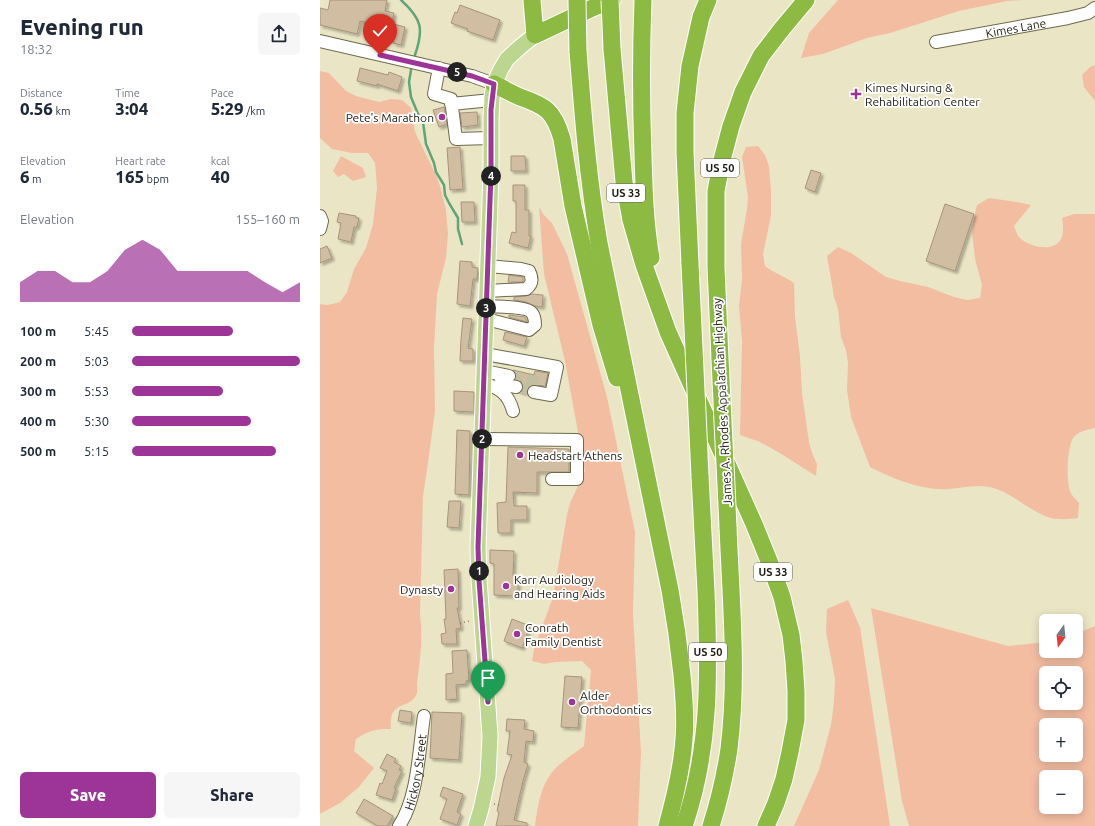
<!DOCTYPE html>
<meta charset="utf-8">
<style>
:root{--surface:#fff;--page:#f6f6f7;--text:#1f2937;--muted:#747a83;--accent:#9d3497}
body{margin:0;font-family:Ubuntu,sans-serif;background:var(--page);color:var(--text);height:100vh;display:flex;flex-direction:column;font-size:15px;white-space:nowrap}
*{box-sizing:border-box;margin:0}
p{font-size:13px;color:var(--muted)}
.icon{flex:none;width:22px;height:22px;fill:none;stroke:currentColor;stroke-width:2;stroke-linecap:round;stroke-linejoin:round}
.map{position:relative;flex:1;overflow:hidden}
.drawer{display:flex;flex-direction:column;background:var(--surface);width:320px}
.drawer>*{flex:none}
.needle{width:26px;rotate:195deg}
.buttons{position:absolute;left:719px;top:614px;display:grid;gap:8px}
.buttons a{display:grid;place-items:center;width:44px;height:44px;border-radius:6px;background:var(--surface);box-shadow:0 2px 10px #0003;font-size:20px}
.pin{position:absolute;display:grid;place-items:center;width:34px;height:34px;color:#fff;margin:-41px -17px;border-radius:50% 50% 50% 0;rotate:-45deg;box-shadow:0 0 4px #0007}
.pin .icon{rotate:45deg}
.km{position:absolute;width:20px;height:20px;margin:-10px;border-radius:50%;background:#222;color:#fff;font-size:11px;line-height:20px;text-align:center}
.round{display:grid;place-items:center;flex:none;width:42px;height:42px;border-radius:6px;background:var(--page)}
.overview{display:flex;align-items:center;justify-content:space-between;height:68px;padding:0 20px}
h1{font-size:22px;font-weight:800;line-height:30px}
.metrics{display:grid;grid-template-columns:repeat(3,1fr);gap:6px;height:68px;padding:4px 20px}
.metrics div{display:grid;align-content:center}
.metrics b{font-size:17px;font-weight:800}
.metrics small{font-size:11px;font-weight:400}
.metrics p{font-size:11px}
.chart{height:112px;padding:8px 20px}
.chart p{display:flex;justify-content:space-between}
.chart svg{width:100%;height:72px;margin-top:4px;fill:var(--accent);opacity:.7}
.primary-button{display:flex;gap:8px;margin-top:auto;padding:8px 20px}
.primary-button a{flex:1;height:46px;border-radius:6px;background:var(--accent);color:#fff;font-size:16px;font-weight:800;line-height:46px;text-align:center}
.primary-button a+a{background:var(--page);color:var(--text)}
ul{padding:0 20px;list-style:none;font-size:13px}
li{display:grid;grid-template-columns:64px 48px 1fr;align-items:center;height:30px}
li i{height:10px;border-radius:5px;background:var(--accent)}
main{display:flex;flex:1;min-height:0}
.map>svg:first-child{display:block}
.green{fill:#f3bda2;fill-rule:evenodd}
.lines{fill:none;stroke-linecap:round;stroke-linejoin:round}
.stream{stroke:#60a577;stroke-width:2.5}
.building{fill:#d1bda1;stroke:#a7947a;filter:url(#shadow)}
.minor-tunnel{stroke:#c1bea1;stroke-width:12;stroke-dasharray:12 6;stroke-linecap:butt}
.minor-casing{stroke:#6d694c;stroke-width:14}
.major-casing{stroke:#fff;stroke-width:17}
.highway-casing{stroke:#fff;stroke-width:19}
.path{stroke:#83806a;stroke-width:1.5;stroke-dasharray:1 3;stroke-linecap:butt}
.minor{stroke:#fff;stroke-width:12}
.major{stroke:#bbd68e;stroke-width:15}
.highway{stroke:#8dba42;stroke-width:17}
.highway-bridge-casing{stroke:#fff;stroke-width:19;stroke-linecap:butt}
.highway-bridge{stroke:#8dba42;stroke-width:17}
.route-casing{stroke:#fff;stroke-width:8}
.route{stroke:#9d3497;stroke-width:5}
.poi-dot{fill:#9d3497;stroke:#fff;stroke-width:1.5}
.labels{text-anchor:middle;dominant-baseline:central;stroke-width:3.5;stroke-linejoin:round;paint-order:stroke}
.shield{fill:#fff;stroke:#626158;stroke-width:1}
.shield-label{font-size:11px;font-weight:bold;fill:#1f1d11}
.street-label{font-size:12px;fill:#1f1d11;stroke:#fff}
.poi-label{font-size:12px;fill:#1f1d11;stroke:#fff;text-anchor:start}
</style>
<main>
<section class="drawer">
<div class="overview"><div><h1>Evening run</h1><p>18:32</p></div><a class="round"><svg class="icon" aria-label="share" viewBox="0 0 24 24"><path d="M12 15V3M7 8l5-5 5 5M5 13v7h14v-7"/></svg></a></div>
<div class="metrics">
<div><p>Distance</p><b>0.56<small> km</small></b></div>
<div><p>Time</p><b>3:04</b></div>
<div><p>Pace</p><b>5:29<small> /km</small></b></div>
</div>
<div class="metrics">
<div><p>Elevation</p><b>6<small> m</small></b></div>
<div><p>Heart rate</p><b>165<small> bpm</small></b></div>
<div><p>kcal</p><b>40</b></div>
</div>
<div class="chart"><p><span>Elevation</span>155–160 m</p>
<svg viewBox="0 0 160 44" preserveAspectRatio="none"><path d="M0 44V32L10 25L20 25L30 32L40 32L50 25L60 12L70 6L80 12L90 25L100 25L110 25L120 25L130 25L140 32L150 38L160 32V44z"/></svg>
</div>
<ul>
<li><b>100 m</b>5:45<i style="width:60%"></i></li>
<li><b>200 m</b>5:03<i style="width:100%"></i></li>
<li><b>300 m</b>5:53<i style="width:54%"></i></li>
<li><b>400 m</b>5:30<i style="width:71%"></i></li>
<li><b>500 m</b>5:15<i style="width:86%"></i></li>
</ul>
<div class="primary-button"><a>Save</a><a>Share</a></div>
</section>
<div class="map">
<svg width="775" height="826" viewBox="0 0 775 826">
<defs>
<filter id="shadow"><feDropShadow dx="2.5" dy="2.5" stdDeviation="1" flood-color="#0004"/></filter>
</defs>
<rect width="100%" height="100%" fill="#eae6c5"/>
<g class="green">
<polygon points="518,0 704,0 687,1 639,11 570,33 547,38 503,54 481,58 489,33"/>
<polygon points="775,65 775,101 764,87 762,75 770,67"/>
<path d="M0 71 9 73 26 91 36 96 59 102 71 99 82 100 91 108 95 132 116 175 120 186 126 210 128 234 126 258 117 294 114 349 115 411 107 470 103 496 100 615C103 638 100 661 97 683 97 687 98 692 96 695 90 710 68 699 71 729 56 729 49 730 36 739L34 751 54 768 39 787 20 803 0 814V304L8 305 20 302 27 292 34 269 46 248 53 224 57 188 55 163 48 153H32L12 149 0 138Z"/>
<path d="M438 146 445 155 449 166 451 190V216L443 254 445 266C454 273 464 276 474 283L475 317 480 356 482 393 489 442 492 453 497 464 496 476 458 452 440 442 420 435 422 341 419 306 422 280 421 244 427 209 428 197 422 157 426 147Z"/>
<polygon points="21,156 43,168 46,177 33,181 24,174 18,177 13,171"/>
<path d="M669 198 697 202 711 205 694 226C696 230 697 235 699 237 708 247 734 253 741 239 744 233 743 224 742 218L754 214H775V428C768 429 757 432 753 438 747 449 746 479 750 491 751 495 756 499 759 503L758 518C750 519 740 520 731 518 709 512 692 491 669 487 655 484 642 488 629 489 602 491 574 479 550 467L531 417 527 390 528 363 526 350 521 337 518 309 514 297 507 256 518 247 531 253 566 277 580 281 608 287 634 297 647 300 660 298 662 285 655 259 652 232 654 218 657 205Z"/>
<path d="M219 207 223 214 232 223 247 254 287 397 315 532 313 614 321 752 318 826H215C218 806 220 786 234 770 242 761 255 753 264 746L271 670 262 661 236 662 224 664 212 661 214 649 233 597 247 515 250 503 265 471 245 361 224 274Z"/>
<polygon points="528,600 540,627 570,826 474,826 499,770 511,725 514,702 515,679 506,632 507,609"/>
<path d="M551 608 688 646 726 642V651H756V634L775 626V826H589L582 801ZM726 673H756V703H726ZM726 725H756V755H726ZM726 777H756V807H726Z"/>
</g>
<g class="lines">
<g class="stream">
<path d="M81 0C102 19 104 29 95 55"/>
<polyline points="91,70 89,82 91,97 98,114 103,122 106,144 114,163 116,172 124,185 125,195 129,203 138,218 138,229 142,244"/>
</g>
</g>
<g class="building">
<polygon points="10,0 67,0 65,11 74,13 72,23 57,19 56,25 40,21 37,34 0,25 0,8 8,10"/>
<polygon points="140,5 180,20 173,40 147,31 148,29 131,23 135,12 137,13"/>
<polygon points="73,24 85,27 81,45 73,43 74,41 70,40"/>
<polygon points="40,68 68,75 69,72 82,77 78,91 57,84 57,86 37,81"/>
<polygon points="124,107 127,124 119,127 113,110"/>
<polygon points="157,112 158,125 142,127 140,113"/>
<polygon points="140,147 143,189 130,190 127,148"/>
<polygon points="191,156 205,156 206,171 191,171"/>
<polygon points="491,170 501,173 495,192 485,188"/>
<polygon points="193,185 205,185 205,210 209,210 209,236 211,236 208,248 189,243 192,232 196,233 196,201 193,201"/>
<polygon points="141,202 154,202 155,222 142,222"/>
<polygon points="625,204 654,214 635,271 606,261"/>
<polygon points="19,213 36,216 36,218 39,218 37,227 34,227 31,242 18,239 21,223 17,222"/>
<polygon points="7,246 12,258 0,263 0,249"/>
<polygon points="140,261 152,262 152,267 158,268 157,279 153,279 150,306 137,304"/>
<polygon points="189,275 203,277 203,282 188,282"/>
<polygon points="212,294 223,295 222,307 215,306 206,302 194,300 194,297 206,296"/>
<polygon points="189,315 205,317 207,322 189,317"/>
<polygon points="143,318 152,319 148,348 153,349 153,361 140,361 141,339"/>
<polygon points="185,332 207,337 204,346 183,340"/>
<polygon points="193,370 214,375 215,371 228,373 225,386 212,385 208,388 207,393 202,392 203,388 203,384 201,381 196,379 196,374"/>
<polygon points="134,391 154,392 154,412 134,411"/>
<polygon points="137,430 150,431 149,495 135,494"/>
<polygon points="188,447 249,449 249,472 217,472 217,493 193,492 194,506 207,506 207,520 191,520 191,533 178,533 177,503 186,502"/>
<polygon points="129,501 141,501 139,528 127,527"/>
<polygon points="170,550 194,551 193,576 198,577 198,596 174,595 174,564 170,563"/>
<polygon points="138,569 139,608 137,608 141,628 136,629 137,644 122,644 121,634 126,633 124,619 126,619 124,570"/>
<polygon points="192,619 210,626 202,648 184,641"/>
<polygon points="147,650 149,680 146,681 146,684 136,685 137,699 126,700 126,674 133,673 132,651"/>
<polygon points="245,676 262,677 258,728 241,727"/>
<polygon points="80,710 92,712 91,723 78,721"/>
<polygon points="112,712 142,713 139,760 110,758"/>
<polygon points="187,719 205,720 204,729 214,731 213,742 206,741 204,762 208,764 203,781 194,820 207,823 207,826 176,826 179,812 177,811 184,778 192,755 187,754 190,731 186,731"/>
<polygon points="67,754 76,759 74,762 81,766 79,770 82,771 74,788 76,788 72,800 56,795 60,783 62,784 67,771 60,768"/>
<polygon points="123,787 143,794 137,812 141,814 137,825 120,819 127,799 120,796"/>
<polygon points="44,799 73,816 67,826 58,826 36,813"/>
</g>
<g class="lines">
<g class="minor-tunnel">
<polyline points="189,376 225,384"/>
<polyline points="196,387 214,392"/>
</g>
<g class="minor-casing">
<g id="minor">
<polyline points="0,41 152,76 174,84"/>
<path id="s1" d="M616 42 748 18 768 13 775 8"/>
<polyline points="119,68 114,94 131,99 136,139 171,138"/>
<polyline points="131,104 172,100"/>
<polyline points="0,216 2,221 0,229"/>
<path d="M167 291 206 289C213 284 213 279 209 271L201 269 168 266"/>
<path d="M166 319 209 330 215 325C215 321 215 317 212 313 207 306 177 307 167 306"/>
<polyline points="165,354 237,367 231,395 214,392"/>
<polyline points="164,371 189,376"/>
<polyline points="182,376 180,384 196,387"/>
<path d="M164 383C180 389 188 393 193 411"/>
<polyline points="162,439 257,440 257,479 232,479"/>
<path id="s2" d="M79 826C98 798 99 749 104 716"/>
</g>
</g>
<g class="major-casing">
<polyline id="major" points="156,826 161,809 168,777 170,736 159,579 158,547 171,173 171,119 172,97 174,84 181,69 187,59 200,47 215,35"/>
</g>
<g class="highway-casing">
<g id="highway">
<polyline points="212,0 215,35 270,9 292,0"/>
<path d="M323 0C321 52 321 103 323 155 324 190 325 224 331 258"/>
<polyline points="292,49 304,182 311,220 324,265 348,332 434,524 449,561 462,597 471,635 474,661 476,691 476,720 470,752 464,779 456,803 446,826"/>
<path d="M258 51C263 115 268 179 279 243L350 590C355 618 359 646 362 675 364 696 366 717 364 739 362 769 355 797 347 826"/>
<path d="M174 84C182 88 191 93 200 97 226 106 234 111 242 139L253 206 281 325 297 378"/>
<polyline points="370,264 365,152 365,113 370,66 381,17 388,0"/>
<polyline points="400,359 396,267 396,191 402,160 411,126 423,92 441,56 461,30 486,0"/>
<path d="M364 826C391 747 389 673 386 591 384 553 382 514 380 476"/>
<path d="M391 826C399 801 405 775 409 749 418 676 411 601 408 527"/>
</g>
</g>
<g class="path">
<polyline points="140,623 150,621"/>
<polyline points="174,804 179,805"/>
</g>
<use href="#minor" class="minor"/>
<use href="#major" class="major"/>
<use href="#highway" class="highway"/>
<g class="highway-bridge-casing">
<g id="highway-bridge">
<polyline points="257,0 258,51"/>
<polyline points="290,0 292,49"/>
<polyline points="370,264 380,476"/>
<polyline points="400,359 408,527"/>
</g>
</g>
<use href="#highway-bridge" class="highway-bridge"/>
</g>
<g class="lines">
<g class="route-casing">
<polyline id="route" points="60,55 152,76 174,84 171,110 171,172 158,547 159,580 168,702"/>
</g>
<use href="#route" class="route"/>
</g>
<g class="poi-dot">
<path d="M534 88h4v4h4v4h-4v4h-4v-4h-4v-4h4z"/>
<circle cx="122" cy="117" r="4"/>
<circle cx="200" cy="455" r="4"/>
<circle cx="186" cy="586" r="4"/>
<circle cx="131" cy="589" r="4"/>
<circle cx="197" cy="634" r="4"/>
<circle cx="252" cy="702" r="4"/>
</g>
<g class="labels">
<g class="shield">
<rect x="381" y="159" width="38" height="18" rx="3"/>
<rect x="287" y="184" width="38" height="18" rx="3"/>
<rect x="434" y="563" width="38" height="18" rx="3"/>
<rect x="369" y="643" width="38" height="18" rx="3"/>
</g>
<g class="shield-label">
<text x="400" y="168">US 50</text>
<text x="306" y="193">US 33</text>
<text x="453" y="572">US 33</text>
<text x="388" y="652">US 50</text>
</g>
<g class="street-label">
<text stroke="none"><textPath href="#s1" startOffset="81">Kimes Lane</textPath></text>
<text transform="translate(402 402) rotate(-93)">James A. Rhodes Appalachian Highway</text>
<text stroke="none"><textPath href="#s2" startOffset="57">Hickory Street</textPath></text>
</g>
<g class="poi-label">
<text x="545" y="87">Kimes Nursing &amp;<tspan x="545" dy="14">Rehabilitation Center</tspan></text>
<text x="114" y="117" text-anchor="end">Pete's Marathon</text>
<text x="208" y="455">Headstart Athens</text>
<text x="194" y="579">Karr Audiology<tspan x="194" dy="14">and Hearing Aids</tspan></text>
<text x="123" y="589" text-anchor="end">Dynasty</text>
<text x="205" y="627">Conrath<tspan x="205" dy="14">Family Dentist</tspan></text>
<text x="260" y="695">Alder<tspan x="260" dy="14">Orthodontics</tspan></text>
</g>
</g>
</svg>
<div class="buttons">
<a><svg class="needle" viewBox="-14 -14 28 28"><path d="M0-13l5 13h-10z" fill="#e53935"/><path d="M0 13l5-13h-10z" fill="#747a83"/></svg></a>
<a><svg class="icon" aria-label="locate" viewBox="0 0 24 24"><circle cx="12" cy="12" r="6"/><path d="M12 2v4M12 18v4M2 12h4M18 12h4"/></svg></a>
<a>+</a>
<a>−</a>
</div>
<div class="pin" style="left:168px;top:702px;background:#1e9e55"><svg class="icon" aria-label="arrive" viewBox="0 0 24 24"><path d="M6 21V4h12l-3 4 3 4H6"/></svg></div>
<div class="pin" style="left:60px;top:55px;background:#d93025"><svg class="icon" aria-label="check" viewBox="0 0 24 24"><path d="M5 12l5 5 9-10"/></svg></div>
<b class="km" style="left:159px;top:571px">1</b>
<b class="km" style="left:162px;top:439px">2</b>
<b class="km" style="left:166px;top:308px">3</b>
<b class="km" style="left:171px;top:176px">4</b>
<b class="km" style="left:137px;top:72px">5</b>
</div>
</main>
